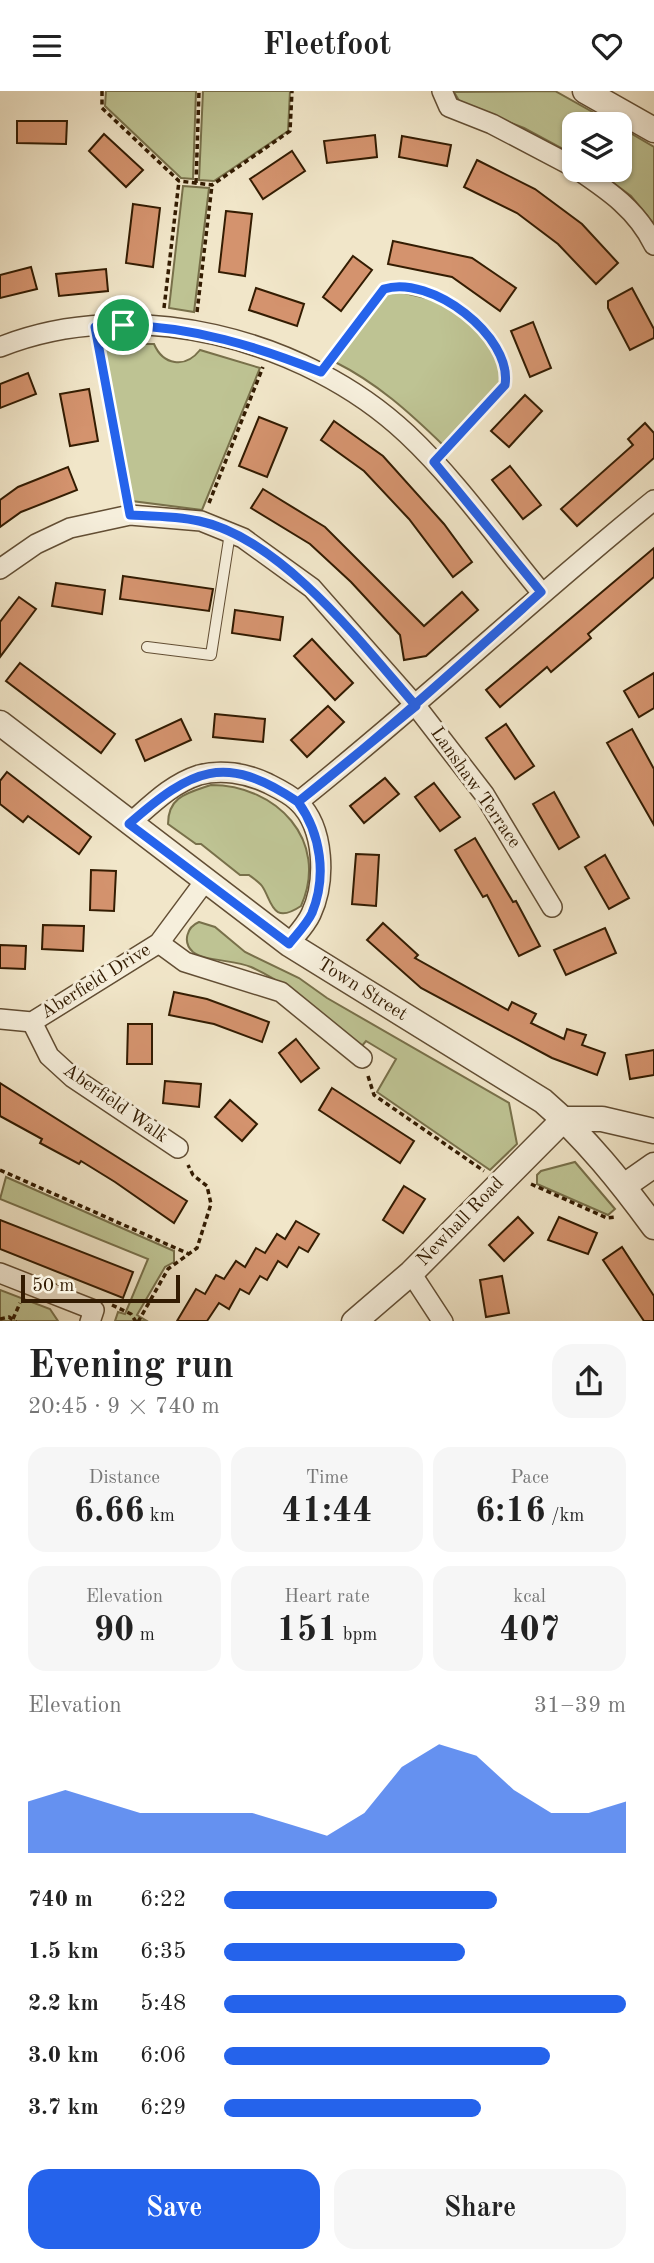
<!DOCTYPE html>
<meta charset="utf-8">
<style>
:root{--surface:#fff;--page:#f6f6f6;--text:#222;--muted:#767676;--accent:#2563eb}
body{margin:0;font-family:"Old Standard TT",serif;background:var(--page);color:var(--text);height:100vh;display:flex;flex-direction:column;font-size:26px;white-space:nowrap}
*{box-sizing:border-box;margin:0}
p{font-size:23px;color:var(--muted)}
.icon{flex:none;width:38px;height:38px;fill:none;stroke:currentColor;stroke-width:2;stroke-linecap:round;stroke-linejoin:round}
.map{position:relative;height:1230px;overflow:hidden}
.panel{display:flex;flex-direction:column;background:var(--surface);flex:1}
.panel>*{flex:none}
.buttons{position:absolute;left:562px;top:21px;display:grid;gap:14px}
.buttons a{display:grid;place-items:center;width:70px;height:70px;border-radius:14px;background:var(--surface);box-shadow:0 2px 5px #0004;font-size:35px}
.scale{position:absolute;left:21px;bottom:18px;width:159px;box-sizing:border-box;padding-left:7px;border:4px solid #331c02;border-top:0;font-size:19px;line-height:24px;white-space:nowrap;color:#331c02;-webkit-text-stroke:5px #f6efdc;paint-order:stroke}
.pin{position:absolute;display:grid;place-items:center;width:60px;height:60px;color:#fff;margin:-30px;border:4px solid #fff;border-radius:50%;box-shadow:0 2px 7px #0007}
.round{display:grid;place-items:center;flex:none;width:74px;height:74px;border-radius:21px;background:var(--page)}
.headline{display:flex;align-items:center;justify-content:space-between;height:119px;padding:0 28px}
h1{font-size:38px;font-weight:700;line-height:52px}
.stats{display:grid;grid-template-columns:repeat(3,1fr);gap:10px;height:119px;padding:7px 28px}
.stats div{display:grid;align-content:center;border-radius:18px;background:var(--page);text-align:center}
.stats b{font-size:35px;font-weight:700}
.stats small{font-size:19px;font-weight:400}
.stats p{font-size:19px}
.chart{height:196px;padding:14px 28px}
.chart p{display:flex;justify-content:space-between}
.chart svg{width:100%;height:126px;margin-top:7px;fill:var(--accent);opacity:.7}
.cta{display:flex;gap:14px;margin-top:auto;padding:14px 28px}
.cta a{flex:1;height:80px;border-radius:21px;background:var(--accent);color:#fff;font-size:28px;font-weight:700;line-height:80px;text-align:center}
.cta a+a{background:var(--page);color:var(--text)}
ul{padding:0 28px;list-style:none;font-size:23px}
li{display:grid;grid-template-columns:112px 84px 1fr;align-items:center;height:52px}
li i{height:18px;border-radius:9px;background:var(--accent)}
header{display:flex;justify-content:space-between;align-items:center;height:91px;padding:0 28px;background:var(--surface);font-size:32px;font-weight:700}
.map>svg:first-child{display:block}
.green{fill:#bec393;stroke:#78704a;stroke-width:2}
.building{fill:#d4936e;stroke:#331c02;stroke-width:2}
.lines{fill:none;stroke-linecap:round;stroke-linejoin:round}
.service-casing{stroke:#624e34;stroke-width:12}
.minor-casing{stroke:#624e34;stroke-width:22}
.tertiary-casing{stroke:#624e34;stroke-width:27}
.path{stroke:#331c02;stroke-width:3.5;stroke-dasharray:5 3.5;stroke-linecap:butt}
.service{stroke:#f6efdc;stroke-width:10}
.minor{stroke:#f6efdc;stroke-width:19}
.tertiary{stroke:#f6efdc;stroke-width:24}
.route-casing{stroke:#fff;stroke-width:14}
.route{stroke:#2563eb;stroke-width:9}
.labels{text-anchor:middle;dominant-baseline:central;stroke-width:6;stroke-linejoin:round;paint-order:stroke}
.street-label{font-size:19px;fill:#331c02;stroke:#f6efdc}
</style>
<header><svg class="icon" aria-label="menu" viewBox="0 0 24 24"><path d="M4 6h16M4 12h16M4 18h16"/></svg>Fleetfoot<svg class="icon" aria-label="heart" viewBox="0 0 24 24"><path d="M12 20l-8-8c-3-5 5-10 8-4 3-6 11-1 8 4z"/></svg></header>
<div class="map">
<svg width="654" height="1231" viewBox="0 0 654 1231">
<rect width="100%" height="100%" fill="#f1e6c9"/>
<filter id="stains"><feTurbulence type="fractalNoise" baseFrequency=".00286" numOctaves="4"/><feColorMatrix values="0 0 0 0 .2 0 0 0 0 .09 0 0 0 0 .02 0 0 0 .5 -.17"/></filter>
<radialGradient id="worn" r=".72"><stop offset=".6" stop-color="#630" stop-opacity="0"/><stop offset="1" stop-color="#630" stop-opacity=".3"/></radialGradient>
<g class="green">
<polygon points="106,0 196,0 193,88 181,87 105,15"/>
<polygon points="203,0 290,0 288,40 214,90 199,89"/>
<polygon points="555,0 614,33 574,33 574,64 524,37 461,13 454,1"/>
<polygon points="620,36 654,56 654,133 631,105 596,79 620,79"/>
<polygon points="183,95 209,97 194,221 169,217"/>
<path d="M396 200 443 211 482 240 502 281 498 297 443 354C409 321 377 292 335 271L383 204Z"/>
<path d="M100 253H154C163 274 185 278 200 259L260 277 202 419 132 410Z"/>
<path d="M211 694C276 694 330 749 301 815 271 835 272 809 262 795 259 791 253 787 249 784H240L201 753H196L168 733C168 705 188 702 211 694Z"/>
<path d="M199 831 215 836 245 861 299 887 327 907 509 1012 517 1053 490 1079 377 1001 396 968 366 950 361 956C326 928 292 894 251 876 235 869 204 870 193 861 182 851 187 836 199 831Z"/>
<polygon points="575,1071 615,1118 608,1124 537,1093 537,1084 541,1080"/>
<polygon points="6,1086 174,1160 174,1171 165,1176 137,1224 147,1230 115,1230 118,1221 125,1223 148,1168 0,1108"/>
<polygon points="0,1199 50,1218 58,1230 0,1230"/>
</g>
<g class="building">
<polygon points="17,30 67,30 66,53 17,52"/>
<polygon points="104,43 143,79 126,96 89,60"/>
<polygon points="375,44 377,66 327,72 324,50"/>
<polygon points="402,45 451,54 447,75 399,66"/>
<polygon points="292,60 305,80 263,108 250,88"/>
<polygon points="477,69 535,98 582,133 618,172 596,193 558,153 517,122 464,96"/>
<polygon points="133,113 160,117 153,176 126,172"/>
<polygon points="226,120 252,123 245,185 219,181"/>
<polygon points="393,150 472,167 516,197 500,220 452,186 388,173"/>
<polygon points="353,165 372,179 341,220 323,206"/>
<polygon points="31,176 37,198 0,207 0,184"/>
<polygon points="106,178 108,200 59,205 56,183"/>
<polygon points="256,197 304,213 297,235 249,219"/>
<polygon points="632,197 654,238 654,247 630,259 608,217 608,210"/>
<polygon points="533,231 551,277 530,286 511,240"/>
<polygon points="28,282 36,303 0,317 0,293"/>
<polygon points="89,298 98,350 70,355 60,303"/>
<polygon points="525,304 542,320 509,356 491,340"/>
<polygon points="259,326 287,337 267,386 239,375"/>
<polygon points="334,330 383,365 444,433 472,471 453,486 409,428 364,380 321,349"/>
<polygon points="645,332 654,342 654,367 577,435 561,418 633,354 628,348"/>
<polygon points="510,375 541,414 523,428 492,389"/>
<polygon points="68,376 77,399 21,421 0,436 0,409 18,396"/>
<polygon points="263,398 325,436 424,535 462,501 478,519 426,565 404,569 400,544 351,491 310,453 251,417"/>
<polygon points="654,457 654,486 588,543 591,547 551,581 547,576 500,616 486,599"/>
<polygon points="123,485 213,498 209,520 120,508"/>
<polygon points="56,492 105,499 102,523 52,515"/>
<polygon points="19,506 36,518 0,566 0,531"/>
<polygon points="235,519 283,526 280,549 232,542"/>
<polygon points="312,548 353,592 335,609 294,565"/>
<polygon points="20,572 115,643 101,662 6,590"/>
<polygon points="654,582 654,617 639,626 624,600"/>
<polygon points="328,615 344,631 307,666 291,649"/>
<polygon points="215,623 265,628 263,651 213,646"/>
<polygon points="181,628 191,649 145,670 136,649"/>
<polygon points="506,633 534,675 515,688 486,647"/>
<polygon points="632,638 654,678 654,734 607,652"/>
<polygon points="7,681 91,746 79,763 28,725 23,731 0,713 0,690"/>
<polygon points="385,687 399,703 364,732 350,715"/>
<polygon points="434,692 460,726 440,740 415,706"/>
<polygon points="554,701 579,746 559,758 533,713"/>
<polygon points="475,747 513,811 516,810 540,855 519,865 487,804 483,806 455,759"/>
<polygon points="356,763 379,764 376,815 352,813"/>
<polygon points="605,764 629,807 609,818 585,776"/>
<polygon points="91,779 116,780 114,820 90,819"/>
<polygon points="383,832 418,864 415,867 508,919 512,911 536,923 531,932 564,948 567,938 586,944 582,954 605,962 597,984 552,967 421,897 367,849"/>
<polygon points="43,834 84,835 83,860 42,858"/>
<polygon points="605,837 616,862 566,884 554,859"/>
<polygon points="0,854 26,855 25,878 0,877"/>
<polygon points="174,901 207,908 269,931 262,951 214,933 169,924"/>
<polygon points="128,933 152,933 152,973 127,973"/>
<polygon points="296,948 319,977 301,991 279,962"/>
<polygon points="654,959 654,984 630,988 626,964"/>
<polygon points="165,990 201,993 199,1016 163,1012"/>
<polygon points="0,992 187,1110 174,1132 115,1091 81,1070 79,1073 40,1052 42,1048 0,1025"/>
<polygon points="332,997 414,1050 400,1072 319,1019"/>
<polygon points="230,1009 257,1033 242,1050 215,1026"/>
<polygon points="404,1095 425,1108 403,1142 383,1129"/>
<polygon points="518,1126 533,1142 504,1170 489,1154"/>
<polygon points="559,1126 597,1142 588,1163 548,1149"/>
<polygon points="0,1129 133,1181 123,1207 0,1158"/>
<polygon points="296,1130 319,1143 308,1161 299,1156 287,1176 278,1170 267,1189 260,1185 249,1203 240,1198 229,1218 219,1212 207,1230 177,1230 196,1198 205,1203 216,1184 224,1188 236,1170 245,1176 256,1157 265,1162 277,1143 285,1148"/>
<polygon points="622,1156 654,1205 654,1230 644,1230 603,1169"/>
<polygon points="502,1185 509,1222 486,1226 480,1189"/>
</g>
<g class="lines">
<g class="service-casing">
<polyline id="service" points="147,556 211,564 230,442"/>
</g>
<g class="minor-casing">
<g id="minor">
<polyline points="442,0 449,16 492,33 574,76"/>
<path d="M578 79C609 100 637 119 654 154"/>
<path d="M0 256C132 203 305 247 407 343 457 390 498 449 541 501"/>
<polyline points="0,478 36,453 70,437 130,424 201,430 243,447 312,497 416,615 484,703 552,816"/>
<path d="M298 711C420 614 533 507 654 409"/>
<path d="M129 733C151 714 171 693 199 684 221 678 246 682 267 692 277 697 290 703 298 711 325 737 326 791 311 823 306 834 296 844 289 853"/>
<polyline points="159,852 185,871 281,901 362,967"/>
<polyline points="0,928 32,931 159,852 205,790"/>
<polyline points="32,931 49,965 72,986 178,1057"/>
<polyline points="0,1182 94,1219 90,1231"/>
<polyline points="411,1182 443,1231"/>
</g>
</g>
<g class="tertiary-casing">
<g id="tertiary">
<polyline points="585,0 654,39"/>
<path d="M0 632 289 853 543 1010C586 1047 621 1091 654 1136"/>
<polyline points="564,1028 602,1028 654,1040"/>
<polyline points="624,1095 654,1074"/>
<polyline points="354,1231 411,1182 564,1028"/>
</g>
</g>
<g class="path">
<polyline points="102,0 102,17 179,90 212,94 290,40 292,0"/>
<polyline points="196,92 199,0"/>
<polyline points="164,217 179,90"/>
<polyline points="197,221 212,94"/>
<polyline points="98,254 127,405"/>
<path d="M331 268 385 198C430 183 513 245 505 294L447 357"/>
<polyline points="209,412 263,276"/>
<polyline points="368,985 374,1004 484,1080"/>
<polyline points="0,1079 189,1163"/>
<polyline points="531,1093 607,1127 617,1126"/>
<polyline points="112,1214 131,1223 136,1231"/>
<polyline points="0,1228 9,1226 16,1231"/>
<polyline points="13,1228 20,1212"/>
<polyline points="138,1231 168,1178 197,1157 211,1113 207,1095 193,1084 188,1074"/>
</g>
<use href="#service" class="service"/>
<use href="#minor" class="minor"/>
<use href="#tertiary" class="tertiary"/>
</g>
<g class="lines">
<g class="route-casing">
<path id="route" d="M123 234 95 236 130 424C153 425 177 425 199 430 281 447 363 554 416 615L298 711C224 661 192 678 129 733L289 853C296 844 307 833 312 822 327 785 321 743 298 711 382 645 461 573 541 501L434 371 505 294C513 245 430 183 384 198L321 281C256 255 194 236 123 234"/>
</g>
<use href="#route" class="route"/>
</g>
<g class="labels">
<g class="street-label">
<text transform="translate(475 697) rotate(55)">Lanshaw Terrace</text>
<text transform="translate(96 891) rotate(-32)">Aberfield Drive</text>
<text transform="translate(362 899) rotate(32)">Town Street</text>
<text transform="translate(115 1013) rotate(35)">Aberfield Walk</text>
<text transform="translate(461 1131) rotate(-46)">Newhall Road</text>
</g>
</g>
<rect width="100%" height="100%" filter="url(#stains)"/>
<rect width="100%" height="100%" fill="url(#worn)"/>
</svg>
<div class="buttons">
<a><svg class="icon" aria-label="layers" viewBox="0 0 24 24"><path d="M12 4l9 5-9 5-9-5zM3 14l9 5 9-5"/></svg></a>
</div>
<div class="scale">50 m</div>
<div class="pin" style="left:123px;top:234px;background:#1e9e55"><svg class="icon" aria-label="arrive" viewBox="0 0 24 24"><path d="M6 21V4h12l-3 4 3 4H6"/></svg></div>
</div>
<section class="panel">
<div class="headline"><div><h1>Evening run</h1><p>20:45 · 9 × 740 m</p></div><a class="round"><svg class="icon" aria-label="share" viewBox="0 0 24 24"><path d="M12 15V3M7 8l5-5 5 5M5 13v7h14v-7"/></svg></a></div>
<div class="stats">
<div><p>Distance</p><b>6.66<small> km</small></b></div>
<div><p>Time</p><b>41:44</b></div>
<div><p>Pace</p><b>6:16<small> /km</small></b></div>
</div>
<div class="stats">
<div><p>Elevation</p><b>90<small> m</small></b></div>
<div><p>Heart rate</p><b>151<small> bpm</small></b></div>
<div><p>kcal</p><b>407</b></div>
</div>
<div class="chart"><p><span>Elevation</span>31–39 m</p>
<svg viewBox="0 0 160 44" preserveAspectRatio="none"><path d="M0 44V26L10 22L20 26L30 30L40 30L50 30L60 30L70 34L80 38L90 30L100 14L110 6L120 10L130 22L140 30L150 30L160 26V44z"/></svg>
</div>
<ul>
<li><b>740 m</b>6:22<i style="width:68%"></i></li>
<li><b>1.5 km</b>6:35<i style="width:60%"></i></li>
<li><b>2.2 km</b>5:48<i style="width:100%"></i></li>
<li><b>3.0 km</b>6:06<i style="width:81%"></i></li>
<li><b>3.7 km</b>6:29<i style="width:64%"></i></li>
</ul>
<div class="cta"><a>Save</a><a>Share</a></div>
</section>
